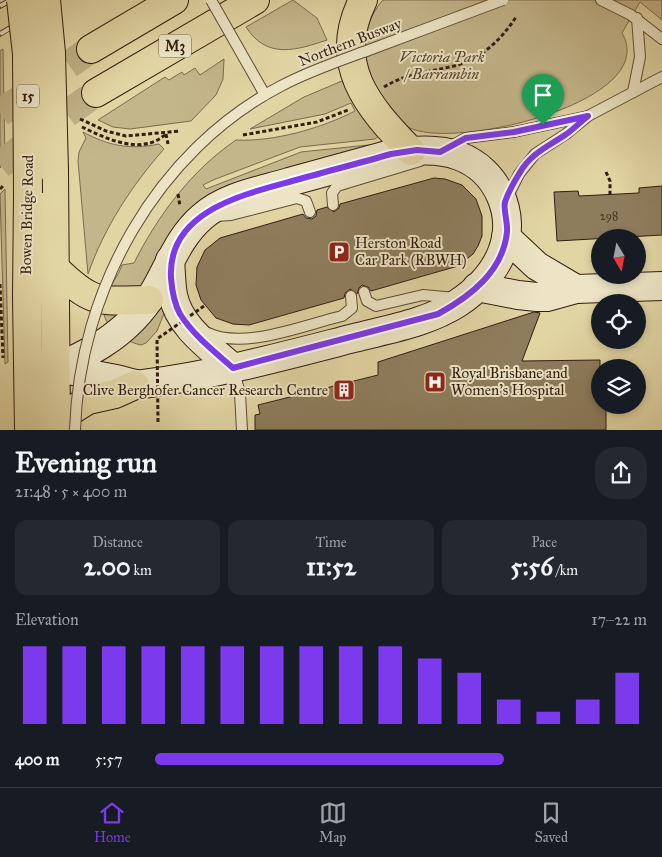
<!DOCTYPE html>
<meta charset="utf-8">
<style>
:root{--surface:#171b24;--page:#242831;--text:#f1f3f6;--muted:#9ea1a6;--line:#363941;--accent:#7c3aed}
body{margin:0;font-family:"IM FELL Great Primer",serif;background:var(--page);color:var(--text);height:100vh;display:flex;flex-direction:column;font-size:19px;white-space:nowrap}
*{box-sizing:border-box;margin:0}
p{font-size:16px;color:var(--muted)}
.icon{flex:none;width:28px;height:28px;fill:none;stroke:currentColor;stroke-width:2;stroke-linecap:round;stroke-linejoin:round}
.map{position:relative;height:430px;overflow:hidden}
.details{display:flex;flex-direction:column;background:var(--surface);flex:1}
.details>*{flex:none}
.needle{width:32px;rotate:170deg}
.controls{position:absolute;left:591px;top:229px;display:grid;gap:10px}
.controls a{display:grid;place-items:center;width:55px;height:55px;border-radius:50%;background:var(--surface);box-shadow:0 2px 8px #0003;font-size:25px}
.pin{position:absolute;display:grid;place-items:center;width:42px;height:42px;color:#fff;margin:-51px -21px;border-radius:50% 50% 50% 0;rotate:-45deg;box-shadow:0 0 5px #0007}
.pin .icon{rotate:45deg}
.round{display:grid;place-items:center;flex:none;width:52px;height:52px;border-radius:20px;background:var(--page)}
.overview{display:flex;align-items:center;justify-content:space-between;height:85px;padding:0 15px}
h1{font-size:28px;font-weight:800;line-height:38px}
.stats{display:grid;grid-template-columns:repeat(3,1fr);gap:8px;height:85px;padding:5px 15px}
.stats div{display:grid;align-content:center;border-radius:12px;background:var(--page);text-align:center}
.stats b{font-size:25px;font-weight:800}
.stats small{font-size:14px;font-weight:400}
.stats p{font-size:14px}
.chart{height:140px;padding:10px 15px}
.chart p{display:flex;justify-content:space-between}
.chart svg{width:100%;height:90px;margin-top:5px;stroke:var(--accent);stroke-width:6}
ul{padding:0 15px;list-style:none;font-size:16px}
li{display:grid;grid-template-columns:80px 60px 1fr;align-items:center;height:38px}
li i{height:12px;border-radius:6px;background:var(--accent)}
.tab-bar{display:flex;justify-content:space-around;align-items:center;height:70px;border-top:1px solid var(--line);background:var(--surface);font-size:14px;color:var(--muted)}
.tab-bar a{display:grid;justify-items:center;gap:2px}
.tab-bar .selected{color:var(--accent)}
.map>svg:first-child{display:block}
.green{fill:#c4b68b;stroke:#7c6a4e}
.building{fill:#8e7d5d;stroke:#331d10}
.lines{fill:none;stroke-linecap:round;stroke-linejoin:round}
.motorway-tunnel{stroke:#bfb086;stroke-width:28;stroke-dasharray:28 14;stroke-linecap:butt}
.service-casing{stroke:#5f4b35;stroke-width:12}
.secondary-casing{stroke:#331d10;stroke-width:30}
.trunk-casing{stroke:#331d10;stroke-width:30}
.motorway-casing{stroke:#331d10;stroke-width:30}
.path{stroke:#331d10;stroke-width:3;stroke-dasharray:4 2.5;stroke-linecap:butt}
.service{stroke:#ece4c4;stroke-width:10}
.secondary{stroke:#ece4c4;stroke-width:28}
.trunk{stroke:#e2d5a4;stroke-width:28}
.motorway{stroke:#e2d5a4;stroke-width:28}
.rail-casing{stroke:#331d10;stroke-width:5.5}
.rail{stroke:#ece4c4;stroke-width:4;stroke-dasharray:11;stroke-linecap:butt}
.service-bridge-casing{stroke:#5f4b35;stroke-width:12;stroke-linecap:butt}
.trunk-bridge-casing{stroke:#331d10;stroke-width:30;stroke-linecap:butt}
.path-bridge{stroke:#331d10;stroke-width:3;stroke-dasharray:4 2.5;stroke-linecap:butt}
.service-bridge{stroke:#ece4c4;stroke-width:10}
.trunk-bridge{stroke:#e2d5a4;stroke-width:28}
.route-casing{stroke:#fff;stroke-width:10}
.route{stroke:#7c3aed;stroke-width:6}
.labels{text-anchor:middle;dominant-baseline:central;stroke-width:4;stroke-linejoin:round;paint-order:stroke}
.number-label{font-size:12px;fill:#4a3523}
.shield{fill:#ece4c4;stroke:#6a5946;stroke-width:1}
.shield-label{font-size:14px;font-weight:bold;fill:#331d10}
.street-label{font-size:15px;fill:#331d10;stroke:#ece4c4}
.park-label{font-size:15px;font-style:italic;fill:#57432f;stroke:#ece4c4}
.poi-label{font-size:15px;fill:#331d10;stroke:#ece4c4;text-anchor:start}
</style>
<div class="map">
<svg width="662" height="430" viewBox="0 0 662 430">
<rect width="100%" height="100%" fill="#e2d5a4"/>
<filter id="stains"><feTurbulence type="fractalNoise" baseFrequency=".004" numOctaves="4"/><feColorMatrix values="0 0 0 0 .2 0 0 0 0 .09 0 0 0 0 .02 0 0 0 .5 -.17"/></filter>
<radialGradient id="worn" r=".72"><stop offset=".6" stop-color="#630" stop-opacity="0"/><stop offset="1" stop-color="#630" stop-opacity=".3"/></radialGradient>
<g class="green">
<path d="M293 0 317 18 327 40C297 50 267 60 246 27Z"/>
<path d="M383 0H662V20L640 2 622 33C662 102 454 150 410 128 394 120 371 85 367 68 361 45 367 17 383 0Z"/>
<polygon points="3,49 5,162 0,168 0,51"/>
<polygon points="224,59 223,79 216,95 191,121 130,129 113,127 98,120 165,77 169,80 182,72 184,75 195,68 200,75"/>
<path d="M342 81 358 110 379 136 375 139 300 147 213 180 203 185 206 189 301 152 378 144 236 187 193 241 157 331 146 343 141 345C118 340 95 320 106 295 110 285 118 277 122 265L134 263C158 215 192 170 236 140 274 142 322 128 355 111L351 103 325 114 250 129 304 97Z"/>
<path d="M83 132C109 146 130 150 159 144L164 149C132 185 104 228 88 274L78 161 79 152 86 138Z"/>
<polygon points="5,189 8,362 5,364 0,194"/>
</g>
<g class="building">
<polygon points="434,178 445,179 462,185 476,199 482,216 482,236 478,246 473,254 458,266 371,291 368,287 362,285 359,288 357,294 350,289 345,293 344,298 249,325 233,324 216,318 201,300 196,285 197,267 205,250 220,238 303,214 306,218 312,219 316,216 317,210 327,207 334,212 339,208 340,204"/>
<polygon points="662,186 662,235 557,241 554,192 578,191 579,196 639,193 639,188"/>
<polygon points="534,312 540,313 522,361 600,360 600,405 606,405 606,430 255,430 255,415 260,414 258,405 378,375 378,362"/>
</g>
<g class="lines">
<g class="motorway-tunnel">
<polyline points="0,113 91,49"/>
<polyline points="0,165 47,128 96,93"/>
</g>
<g class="service-casing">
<g id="service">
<polyline points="601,0 631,15 662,39"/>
<polyline points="633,92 640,57 637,18"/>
<polyline points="447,148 466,138 514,132 588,116"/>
<polyline points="506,200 519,174 535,154 566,134 588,116 662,77"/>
<polyline points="333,205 332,193 337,186 420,161"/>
<polyline points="217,216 231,215 297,198 306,201 310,212"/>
<polyline points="364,292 367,301 376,306 423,295 456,298"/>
<path d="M208 333C244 350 304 325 342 316L352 308 351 296"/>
<polyline points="233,369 240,393 242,430"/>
</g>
</g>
<g class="secondary-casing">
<g id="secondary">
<polyline points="506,237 537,266 576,289"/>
<path d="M170 260C171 271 171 284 173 295 179 327 211 348 233 368"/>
<polyline points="477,287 518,295 537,297 547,297 576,289 662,286"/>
<path d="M34 363C63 370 92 374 120 380 129 382 134 385 143 384 215 375 284 356 354 338 389 329 427 323 458 303 476 291 494 273 502 252 517 214 497 170 459 156 438 148 413 150 391 154 357 163 323 173 289 182 259 191 226 196 202 217 179 237 170 264 155 290 128 337 83 357 35 377"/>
</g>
</g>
<g class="trunk-casing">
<g id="trunk">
<polyline points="54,171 56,430"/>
<polyline points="28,193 27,297 29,430"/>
<path d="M56 269C93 305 99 301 149 300"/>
<polyline points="56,420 88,400 115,394 135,385"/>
</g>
</g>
<g class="motorway-casing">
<g id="motorway">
<path d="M363 0C331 64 367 106 411 151"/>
<polyline points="91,49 174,0"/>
<polyline points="96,93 255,0"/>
</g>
</g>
<g class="path">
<path d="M384 87C407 73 429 72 454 66 481 59 501 40 516 17"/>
<polyline points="80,119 106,131 126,136 180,131"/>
<path d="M82 127C107 139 142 156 166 134"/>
<polyline points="166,134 168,144"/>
<polyline points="243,135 317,122 348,110"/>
<polyline points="606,172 610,181 610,194"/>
<polyline points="0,189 4,185"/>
<polyline points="178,194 180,206"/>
<polyline points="0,284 3,358"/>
</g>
<use href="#service" class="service"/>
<use href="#secondary" class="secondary"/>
<use href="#trunk" class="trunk"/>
<use href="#motorway" class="motorway"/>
<g class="rail-casing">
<g id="rail">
<polyline points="0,6 11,0"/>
<polyline points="0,34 58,0"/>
</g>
</g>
<use href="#rail" class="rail"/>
<g class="service-bridge-casing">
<g id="service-bridge">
<polyline points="211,0 265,95"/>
<path d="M75 430C79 291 156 151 281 86 309 71 339 61 369 50 414 33 458 17 503 0"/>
</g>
</g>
<g class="trunk-bridge-casing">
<g id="trunk-bridge">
<polyline points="21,0 27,54 28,193"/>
<polyline points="46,0 51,53 54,171"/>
</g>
</g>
<polyline class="path-bridge" points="158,422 157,339 204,306"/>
<use href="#service-bridge" class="service-bridge"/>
<use href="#trunk-bridge" class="trunk-bridge"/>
</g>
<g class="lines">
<g class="route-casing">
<path id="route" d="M588 116C580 122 573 130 565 135 547 147 530 154 519 174 514 182 508 193 505 202 503 209 508 223 507 232 503 271 471 296 438 314L233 368C214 351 194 336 180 314 174 303 172 291 171 278 167 210 246 194 296 180 328 171 360 163 391 154L417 150 440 152 466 138 514 132Z"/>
</g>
<use href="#route" class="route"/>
</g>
<defs>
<g id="parking-square" transform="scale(1.125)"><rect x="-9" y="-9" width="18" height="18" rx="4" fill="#8f2418" stroke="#ece4c4"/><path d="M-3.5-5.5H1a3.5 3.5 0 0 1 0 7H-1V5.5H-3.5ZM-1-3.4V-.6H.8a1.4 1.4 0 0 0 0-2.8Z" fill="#fff"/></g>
<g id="hospital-square" transform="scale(1.125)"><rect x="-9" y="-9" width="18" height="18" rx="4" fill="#8f2418" stroke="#ece4c4"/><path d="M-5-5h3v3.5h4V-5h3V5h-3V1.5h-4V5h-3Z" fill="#fff"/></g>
<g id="building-square" transform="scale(1.125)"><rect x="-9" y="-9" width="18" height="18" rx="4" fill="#8f2418" stroke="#ece4c4"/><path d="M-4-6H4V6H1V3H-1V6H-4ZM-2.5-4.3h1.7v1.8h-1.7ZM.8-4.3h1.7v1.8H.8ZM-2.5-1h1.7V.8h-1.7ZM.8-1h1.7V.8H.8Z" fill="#fff"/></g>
</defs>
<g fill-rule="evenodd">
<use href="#parking-square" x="339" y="252"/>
<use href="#hospital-square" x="435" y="382"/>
<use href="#building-square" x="344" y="390"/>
</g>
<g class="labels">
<g class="number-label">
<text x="609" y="216">298</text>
</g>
<g class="shield">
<rect x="159" y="34.5" width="32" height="23" rx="4"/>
<rect x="17" y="84.5" width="22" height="23" rx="4"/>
</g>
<g class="shield-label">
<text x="175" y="46">M3</text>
<text x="28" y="96">15</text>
</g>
<g class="street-label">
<text transform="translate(350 42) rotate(-21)">Northern Busway</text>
<text transform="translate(27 215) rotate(-89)">Bowen Bridge Road</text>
</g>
<g class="park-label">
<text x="442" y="57">Victoria Park<tspan x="442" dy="17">/ Barrambin</tspan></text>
</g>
<g class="poi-label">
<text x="355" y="243">Herston Road<tspan x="355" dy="17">Car Park (RBWH)</tspan></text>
<text x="451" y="373">Royal Brisbane and<tspan x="451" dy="17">Women’s Hospital</tspan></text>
<text x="328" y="390" text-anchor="end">Clive Berghofer Cancer Research Centre</text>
</g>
</g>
<rect width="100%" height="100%" filter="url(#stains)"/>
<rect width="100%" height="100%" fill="url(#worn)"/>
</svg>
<div class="controls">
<a><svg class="needle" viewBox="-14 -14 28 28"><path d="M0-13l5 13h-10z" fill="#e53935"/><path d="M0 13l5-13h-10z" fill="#9ea1a6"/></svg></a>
<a><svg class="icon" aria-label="locate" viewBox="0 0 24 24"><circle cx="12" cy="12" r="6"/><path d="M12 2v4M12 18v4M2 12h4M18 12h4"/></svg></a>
<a><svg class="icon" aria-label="layers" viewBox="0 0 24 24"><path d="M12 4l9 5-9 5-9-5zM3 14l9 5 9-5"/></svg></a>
</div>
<div class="pin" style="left:543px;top:125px;background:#1e9e55"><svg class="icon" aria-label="arrive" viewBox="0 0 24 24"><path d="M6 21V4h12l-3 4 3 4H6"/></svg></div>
</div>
<section class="details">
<div class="overview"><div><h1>Evening run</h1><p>21:48 · 5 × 400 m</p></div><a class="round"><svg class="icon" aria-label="share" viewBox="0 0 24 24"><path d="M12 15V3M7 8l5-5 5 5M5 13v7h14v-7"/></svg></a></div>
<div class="stats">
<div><p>Distance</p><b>2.00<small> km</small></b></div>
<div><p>Time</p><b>11:52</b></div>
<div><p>Pace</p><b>5:56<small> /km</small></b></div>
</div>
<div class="chart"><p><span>Elevation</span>17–22 m</p>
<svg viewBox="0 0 160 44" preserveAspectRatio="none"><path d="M5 44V6M15 44V6M25 44V6M35 44V6M45 44V6M55 44V6M65 44V6M75 44V6M85 44V6M95 44V6M105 44V12M115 44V19M125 44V32M135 44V38M145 44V32M155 44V19"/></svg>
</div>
<ul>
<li><b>400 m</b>5:57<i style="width:71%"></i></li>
</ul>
</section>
<nav class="tab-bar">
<a class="selected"><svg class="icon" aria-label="home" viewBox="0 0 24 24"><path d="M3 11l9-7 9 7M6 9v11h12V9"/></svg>Home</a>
<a><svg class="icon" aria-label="map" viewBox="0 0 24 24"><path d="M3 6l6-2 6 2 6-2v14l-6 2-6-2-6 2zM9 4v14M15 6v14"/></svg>Map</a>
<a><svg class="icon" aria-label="saved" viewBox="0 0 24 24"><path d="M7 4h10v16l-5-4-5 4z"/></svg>Saved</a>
</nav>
